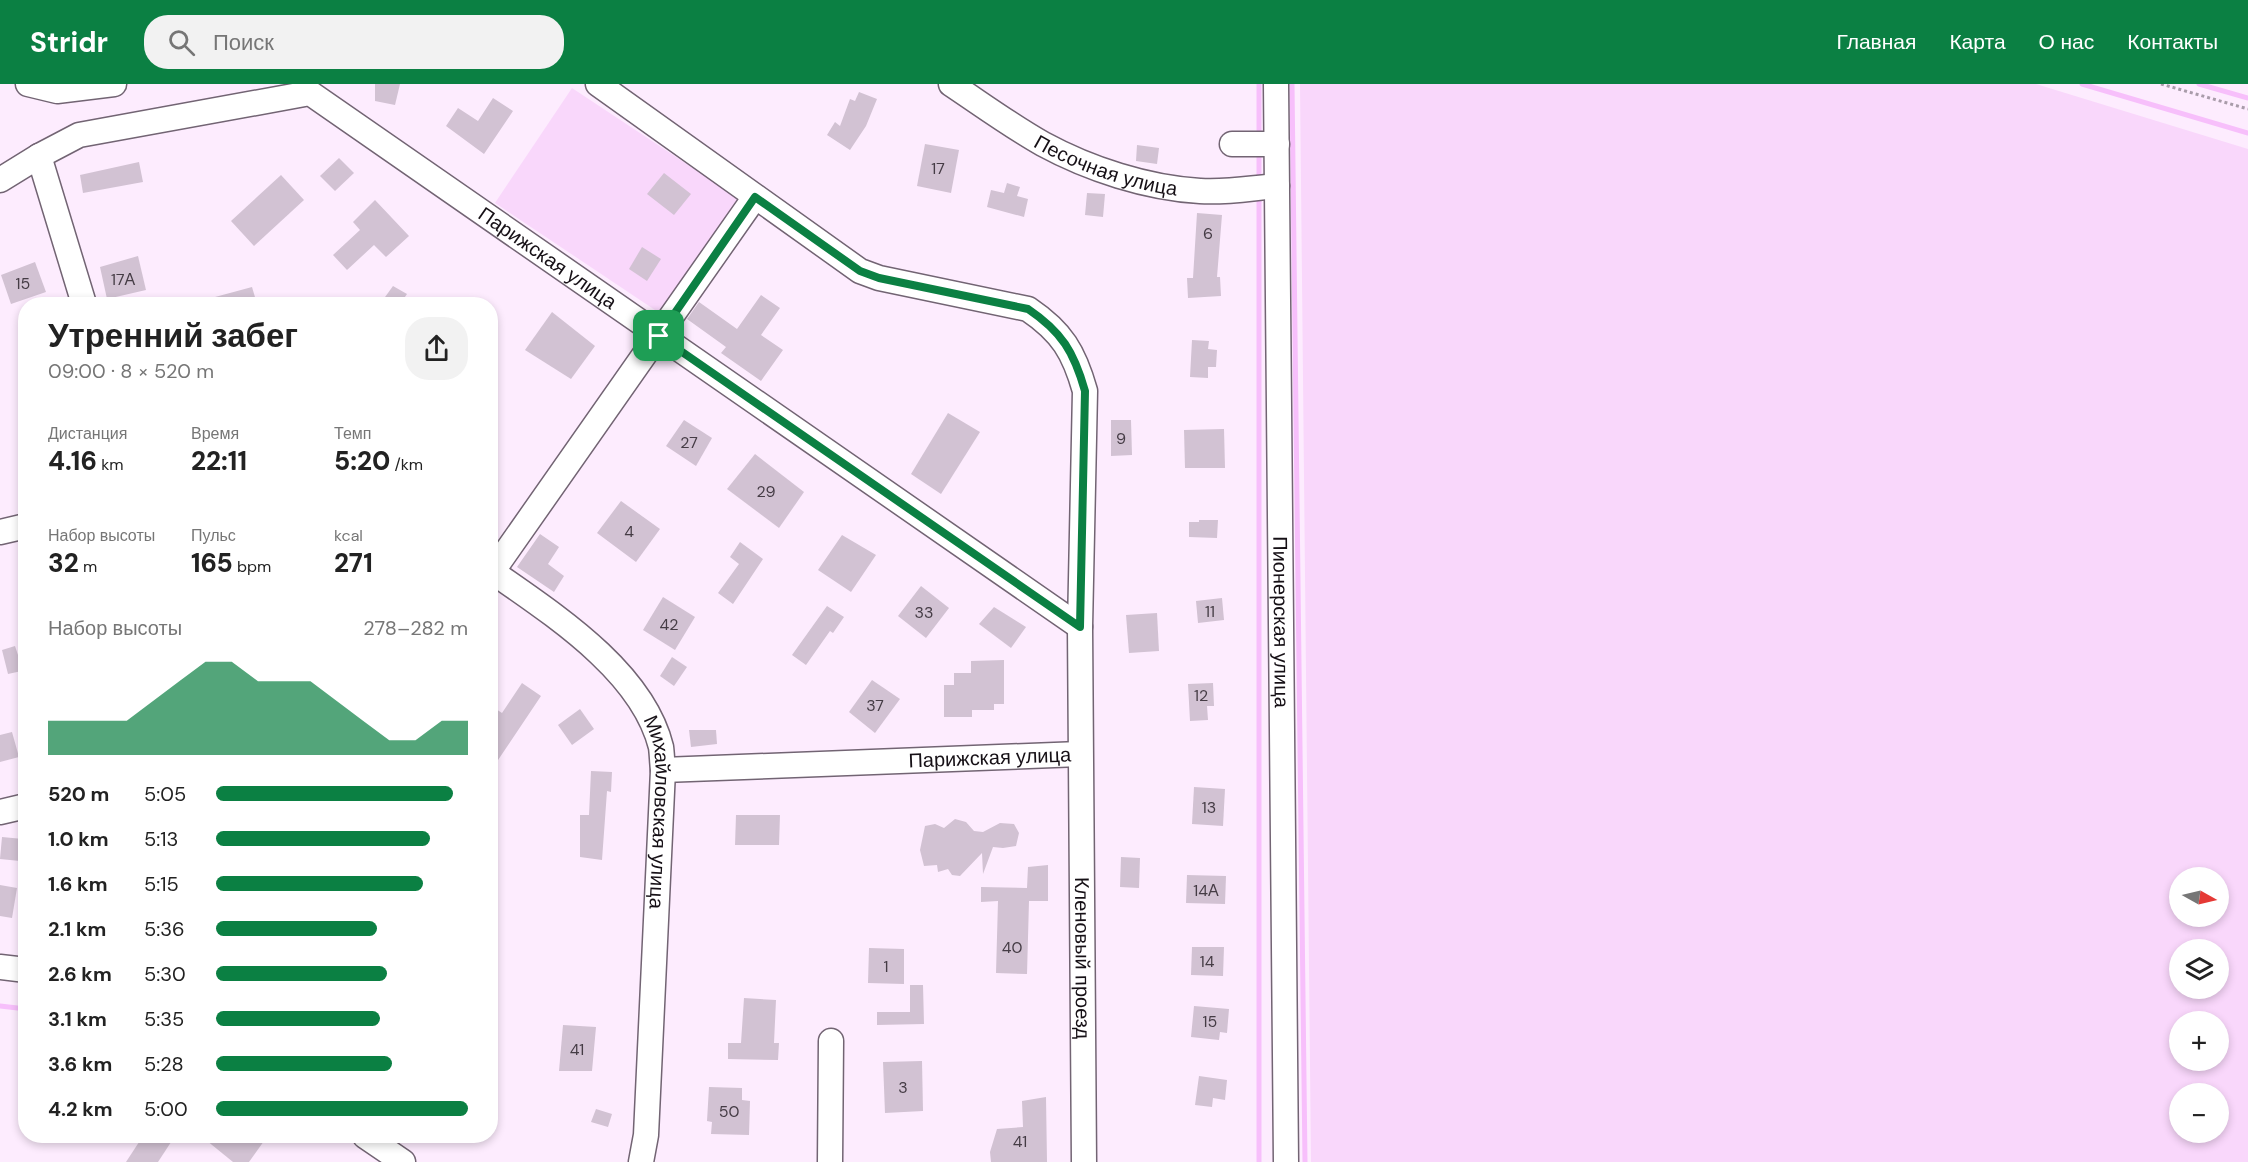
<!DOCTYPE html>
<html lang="ru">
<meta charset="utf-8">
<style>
:root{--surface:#fff;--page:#f2f2f2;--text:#222;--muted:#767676;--accent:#0b8043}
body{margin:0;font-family:"DM Sans",sans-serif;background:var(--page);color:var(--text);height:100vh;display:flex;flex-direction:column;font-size:22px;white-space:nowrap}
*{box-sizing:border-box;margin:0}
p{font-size:20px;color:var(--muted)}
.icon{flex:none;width:33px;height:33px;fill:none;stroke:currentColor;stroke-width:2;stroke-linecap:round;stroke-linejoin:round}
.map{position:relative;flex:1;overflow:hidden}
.details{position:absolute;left:18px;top:213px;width:480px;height:846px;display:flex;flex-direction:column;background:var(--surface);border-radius:24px;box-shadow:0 3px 9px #0003}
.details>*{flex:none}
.needle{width:39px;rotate:98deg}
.tools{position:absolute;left:2169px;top:783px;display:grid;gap:12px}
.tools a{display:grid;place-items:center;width:60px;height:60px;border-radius:50%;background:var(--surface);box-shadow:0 3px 9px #0003;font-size:30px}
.pin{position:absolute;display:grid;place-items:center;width:51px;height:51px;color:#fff;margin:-26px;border-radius:12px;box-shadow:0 3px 9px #0006}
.round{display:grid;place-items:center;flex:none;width:63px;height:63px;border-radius:24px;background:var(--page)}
.head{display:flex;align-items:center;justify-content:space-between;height:102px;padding:0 30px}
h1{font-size:33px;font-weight:800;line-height:45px}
.metrics{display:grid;grid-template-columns:repeat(3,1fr);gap:9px;height:102px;padding:6px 30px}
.metrics div{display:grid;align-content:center}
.metrics b{font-size:26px;font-weight:800}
.metrics small{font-size:16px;font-weight:400}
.metrics p{font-size:16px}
.chart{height:168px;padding:12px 30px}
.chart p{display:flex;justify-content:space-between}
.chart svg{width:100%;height:108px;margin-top:6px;fill:var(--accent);opacity:.7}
ul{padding:0 30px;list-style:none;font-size:20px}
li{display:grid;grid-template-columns:96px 72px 1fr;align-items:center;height:45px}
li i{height:15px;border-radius:8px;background:var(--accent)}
header{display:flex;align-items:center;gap:36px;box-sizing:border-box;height:84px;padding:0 30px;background:var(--accent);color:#fff}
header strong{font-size:28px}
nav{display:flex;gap:33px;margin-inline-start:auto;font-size:21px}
.search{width:420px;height:54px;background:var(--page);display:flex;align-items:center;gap:15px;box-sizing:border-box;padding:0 21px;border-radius:24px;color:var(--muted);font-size:22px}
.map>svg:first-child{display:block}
.green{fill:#f9d7fb;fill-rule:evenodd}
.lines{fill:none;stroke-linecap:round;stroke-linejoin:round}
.stream{stroke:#f7bffb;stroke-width:5}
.building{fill:#d2c2d3}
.minor-casing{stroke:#726473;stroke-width:27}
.path{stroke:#a99caa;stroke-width:3;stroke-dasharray:3 3;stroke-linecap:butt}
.minor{stroke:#fff;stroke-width:24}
.route-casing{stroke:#fff;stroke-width:12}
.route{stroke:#0b8043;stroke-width:8}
.labels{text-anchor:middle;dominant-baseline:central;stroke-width:4.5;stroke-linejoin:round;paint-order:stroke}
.number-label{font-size:16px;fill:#453c45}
.street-label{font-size:20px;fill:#161016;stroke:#fff}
</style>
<header>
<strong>Stridr</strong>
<div class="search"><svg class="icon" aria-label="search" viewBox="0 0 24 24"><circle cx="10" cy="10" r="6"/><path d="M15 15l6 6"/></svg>Поиск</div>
<nav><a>Главная</a><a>Карта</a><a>О нас</a><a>Контакты</a></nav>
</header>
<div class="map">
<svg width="2248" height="1078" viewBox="0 0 2248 1078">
<rect width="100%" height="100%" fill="#fdecfe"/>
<g class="green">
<path d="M1300 0H2036L2248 65V1078H1311ZM2180 794H2218V832H2180ZM2180 866H2218V904H2180ZM2180 938H2218V976H2180ZM2180 1010H2218V1048H2180Z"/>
<polygon points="572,4 738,114 661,230 495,119"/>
</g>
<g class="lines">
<g class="stream">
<polyline points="1259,0 1259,53"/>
<polyline points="1292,0 1305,1078"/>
<polyline points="2082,0 2248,49"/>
<polyline points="2199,0 2248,14"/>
<polyline points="1259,66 1259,98"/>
<polyline points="1259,111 1259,1078"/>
<polyline points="0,922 26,925"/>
</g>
</g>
<g class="building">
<polygon points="375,0 400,0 395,21 375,17"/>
<polygon points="859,8 877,15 866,42 850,66 827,51 835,38 840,42 850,15 855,17"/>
<polygon points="493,14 513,27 484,70 446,42 458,24 478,37"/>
<polygon points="925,60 959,66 951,109 917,102"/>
<polygon points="1137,61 1159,64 1157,80 1136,77"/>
<polygon points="339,74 354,89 335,107 320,92"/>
<polygon points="139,78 143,98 83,109 80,91"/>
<polygon points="664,89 691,110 674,131 647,110"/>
<polygon points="281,91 304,116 254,162 231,137"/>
<polygon points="1007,99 1020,103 1017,112 1028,115 1024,133 987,123 991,106 1004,109"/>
<polygon points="1087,109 1105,110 1103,133 1085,131"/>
<polygon points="375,116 409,152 386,173 374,161 347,186 333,171 360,146 353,138"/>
<polygon points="1197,129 1222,131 1217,193 1220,193 1221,212 1188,214 1187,194 1193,194"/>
<polygon points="642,163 661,175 647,197 629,185"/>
<polygon points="138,172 146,206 107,215 100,183"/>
<polygon points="35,178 46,208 11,220 1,191"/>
<polygon points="393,202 407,210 400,220 380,220"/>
<polygon points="252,203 257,220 205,220 204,216"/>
<polygon points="761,211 780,224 761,251 783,266 761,297 721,269 726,263 687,235 699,218 737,245"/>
<polygon points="552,228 595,262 571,295 525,266"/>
<polygon points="1192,256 1209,257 1208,265 1217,266 1216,283 1208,283 1208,294 1190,293"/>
<polygon points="948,329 980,348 941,410 911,390"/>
<polygon points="684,336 712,354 696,382 666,362"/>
<polygon points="1111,336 1131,336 1132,371 1111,372"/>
<polygon points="1224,345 1225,384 1185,384 1184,346"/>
<polygon points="755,370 804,408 779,444 727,405"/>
<polygon points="621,417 660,445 636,478 597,449"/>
<polygon points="1199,436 1218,436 1217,454 1189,453 1189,438 1199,438"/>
<polygon points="540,450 559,463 548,480 564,492 554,508 517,483"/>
<polygon points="842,451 876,471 851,508 818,486"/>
<polygon points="740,458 763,475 733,520 718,509 739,480 730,473"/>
<polygon points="921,502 949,524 926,554 898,532"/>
<polygon points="663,513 695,533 675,566 643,546"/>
<polygon points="1222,514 1224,536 1198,539 1196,517"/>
<polygon points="827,522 844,533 833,549 830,547 806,581 792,571"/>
<polygon points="994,523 1026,543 1011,564 979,540"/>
<polygon points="1157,529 1159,567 1129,569 1126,531"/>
<polygon points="15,562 19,574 26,572 26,586 8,590 2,566"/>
<polygon points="672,573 687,583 674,602 660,592"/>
<polygon points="1004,576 1004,620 994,620 994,626 972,626 972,633 944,633 944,601 954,601 954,589 971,589 971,577"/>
<polygon points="872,596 900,615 875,649 849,628"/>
<polygon points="522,599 541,612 490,688 490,621 502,629"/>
<polygon points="1213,599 1214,622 1207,622 1208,636 1190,637 1188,600"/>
<polygon points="580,625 594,645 572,661 558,641"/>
<polygon points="689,646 716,646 717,660 691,663"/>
<polygon points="12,648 19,673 0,678 0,651"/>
<polygon points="591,687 612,688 611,708 607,707 602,776 580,773 580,731 589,731"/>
<polygon points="1194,703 1225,705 1223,742 1192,740"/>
<polygon points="736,731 780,731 779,761 735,761"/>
<polygon points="955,735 966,738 974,747 983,748 1000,739 1014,740 1019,749 1016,762 1003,764 993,763 983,790 982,769 960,792 952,791 948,785 938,788 937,781 924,782 920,766 925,742 935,740 944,744"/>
<polygon points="2,753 23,755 20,777 0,775"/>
<polygon points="1121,773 1140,774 1139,804 1120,803"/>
<polygon points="1048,781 1048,817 1029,817 1027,890 996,889 998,817 981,818 981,803 1027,804 1028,783"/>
<polygon points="1187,791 1226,792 1225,820 1186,819"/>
<polygon points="0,801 17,804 12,834 0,832"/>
<polygon points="1192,863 1224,863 1223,892 1191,891"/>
<polygon points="869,864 904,865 904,900 868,899"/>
<polygon points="910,901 923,901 924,940 877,941 877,928 910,928"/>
<polygon points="744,914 776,916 774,959 779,959 778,976 728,975 728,959 741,959"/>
<polygon points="1194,922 1229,925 1227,949 1220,948 1219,956 1191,953"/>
<polygon points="563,941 596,943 592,987 559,987"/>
<polygon points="922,977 923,1027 885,1029 883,978"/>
<polygon points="1199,992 1227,996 1225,1016 1213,1014 1212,1023 1195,1021"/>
<polygon points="709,1003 742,1004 742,1016 750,1017 749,1051 711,1050 712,1038 707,1037"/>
<polygon points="1046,1013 1047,1078 991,1078 990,1068 997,1045 1023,1043 1022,1017"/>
<polygon points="596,1025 612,1030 608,1043 591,1038"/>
<polygon points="143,1052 175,1052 158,1078 126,1078"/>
<polygon points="201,1052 256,1052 264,1057 249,1078 233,1078"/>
</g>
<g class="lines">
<g class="minor-casing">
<g id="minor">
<polyline points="28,0 57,7 114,0"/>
<path id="s1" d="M598 0 860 187 879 194 1028 225C1062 248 1074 268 1085 307L1080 543 1084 1078"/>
<path id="s2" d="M951 0C981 20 1011 42 1043 60 1089 85 1147 104 1200 107 1225 109 1252 104 1277 102"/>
<path id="s3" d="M1276 0 1286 1078"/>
<polyline points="1232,60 1277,60"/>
<polyline points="39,72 84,220"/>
<path id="s4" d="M0 96 39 72 79 51 310 9 1080 543"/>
<polyline points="0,448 26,442"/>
<path id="s5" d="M490 486C551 529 642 586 661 663 662 670 662 678 663 686L646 1051 641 1078"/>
<polyline points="490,491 755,113"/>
<path id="s6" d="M663 686 1080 670"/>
<polyline points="0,728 26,722"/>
<polyline points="0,883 26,886"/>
<polyline points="365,1052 403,1078"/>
<polyline points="830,1078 831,957"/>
</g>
</g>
<polyline class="path" points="2161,0 2248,25"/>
<use href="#minor" class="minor"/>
</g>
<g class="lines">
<g class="route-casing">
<path id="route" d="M755 113 860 187 879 194 1028 225C1062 248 1074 268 1085 307L1080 543 659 252Z"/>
</g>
<use href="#route" class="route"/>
</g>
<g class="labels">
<g class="number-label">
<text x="938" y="84">17</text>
<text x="1208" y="149">6</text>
<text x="123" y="195">17А</text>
<text x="23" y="199">15</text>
<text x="1121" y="354">9</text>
<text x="689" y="358">27</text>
<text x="766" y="407">29</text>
<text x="629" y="447">4</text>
<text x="1210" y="527">11</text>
<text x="924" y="528">33</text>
<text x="669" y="540">42</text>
<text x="1201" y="611">12</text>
<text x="875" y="621">37</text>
<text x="1209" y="723">13</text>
<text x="1206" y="806">14А</text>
<text x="1012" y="863">40</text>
<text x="1207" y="877">14</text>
<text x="886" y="882">1</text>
<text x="1210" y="937">15</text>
<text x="577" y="965">41</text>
<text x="903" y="1003">3</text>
<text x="729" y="1027">50</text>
<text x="1020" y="1057">41</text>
</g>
<g class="street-label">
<text stroke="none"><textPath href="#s2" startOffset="177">Песочная улица</textPath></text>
<text stroke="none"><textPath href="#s4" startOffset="615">Парижская улица</textPath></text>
<text stroke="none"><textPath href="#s3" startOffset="538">Пионерская улица</textPath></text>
<text stroke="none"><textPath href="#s6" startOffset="327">Парижская улица</textPath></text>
<text stroke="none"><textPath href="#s5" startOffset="316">Михайловская улица</textPath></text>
<text stroke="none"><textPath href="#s1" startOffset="1164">Кленовый проезд</textPath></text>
</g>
</g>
</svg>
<div class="tools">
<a><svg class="needle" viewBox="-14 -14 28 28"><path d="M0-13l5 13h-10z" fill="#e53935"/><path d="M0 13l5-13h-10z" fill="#767676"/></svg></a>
<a><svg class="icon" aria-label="layers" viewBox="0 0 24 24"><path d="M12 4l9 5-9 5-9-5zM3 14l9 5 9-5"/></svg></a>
<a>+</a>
<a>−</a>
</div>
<div class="pin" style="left:659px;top:252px;background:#1e9e55"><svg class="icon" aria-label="arrive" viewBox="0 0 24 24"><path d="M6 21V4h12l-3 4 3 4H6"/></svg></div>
<section class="details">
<div class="head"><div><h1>Утренний забег</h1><p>09:00 · 8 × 520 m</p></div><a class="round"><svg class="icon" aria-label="share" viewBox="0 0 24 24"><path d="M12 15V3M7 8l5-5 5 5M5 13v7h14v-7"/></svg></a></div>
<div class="metrics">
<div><p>Дистанция</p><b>4.16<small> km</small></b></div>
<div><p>Время</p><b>22:11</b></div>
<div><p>Темп</p><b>5:20<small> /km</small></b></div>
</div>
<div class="metrics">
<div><p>Набор высоты</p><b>32<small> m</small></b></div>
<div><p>Пульс</p><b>165<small> bpm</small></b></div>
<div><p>kcal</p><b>271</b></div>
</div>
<div class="chart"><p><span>Набор высоты</span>278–282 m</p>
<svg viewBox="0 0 160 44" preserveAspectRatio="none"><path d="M0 44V30L10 30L20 30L30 30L40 22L50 14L60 6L70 6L80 14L90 14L100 14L110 22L120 30L130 38L140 38L150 30L160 30V44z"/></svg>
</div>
<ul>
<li><b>520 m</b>5:05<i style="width:94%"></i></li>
<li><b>1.0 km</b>5:13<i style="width:85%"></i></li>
<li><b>1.6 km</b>5:15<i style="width:82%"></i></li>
<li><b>2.1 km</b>5:36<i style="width:64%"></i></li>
<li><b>2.6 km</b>5:30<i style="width:68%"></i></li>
<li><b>3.1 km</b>5:35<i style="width:65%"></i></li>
<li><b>3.6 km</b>5:28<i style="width:70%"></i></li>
<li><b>4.2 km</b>5:00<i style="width:100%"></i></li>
</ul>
</section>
</div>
